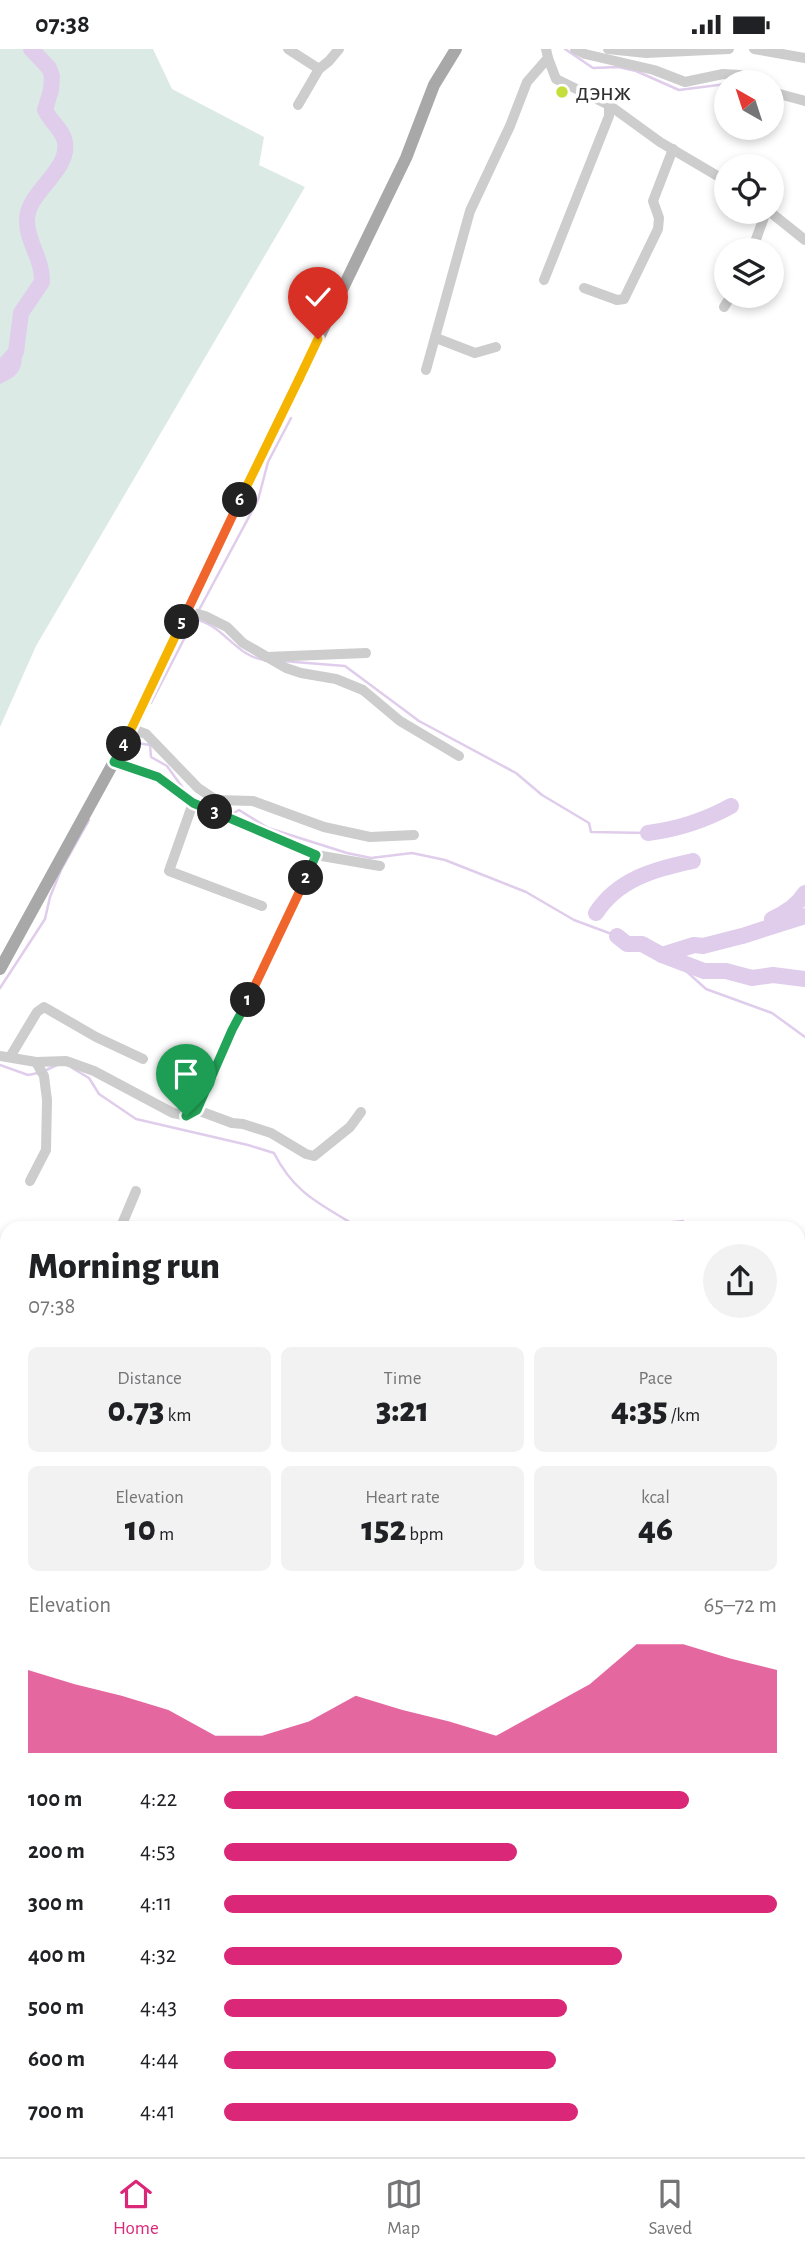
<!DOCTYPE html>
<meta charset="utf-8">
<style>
:root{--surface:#fff;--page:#f2f2f2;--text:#202124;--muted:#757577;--line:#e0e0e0;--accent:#db2777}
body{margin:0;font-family:"Alegreya Sans",sans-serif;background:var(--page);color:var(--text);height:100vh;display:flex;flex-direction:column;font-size:26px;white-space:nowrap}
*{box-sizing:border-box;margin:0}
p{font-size:23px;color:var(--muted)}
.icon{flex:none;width:38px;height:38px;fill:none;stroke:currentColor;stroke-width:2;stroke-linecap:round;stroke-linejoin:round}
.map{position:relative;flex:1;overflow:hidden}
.side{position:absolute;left:0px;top:1172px;width:805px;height:936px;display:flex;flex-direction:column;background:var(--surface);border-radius:21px 21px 0 0;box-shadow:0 4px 10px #0003}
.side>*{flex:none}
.needle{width:46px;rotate:321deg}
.fabs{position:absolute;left:714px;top:21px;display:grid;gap:14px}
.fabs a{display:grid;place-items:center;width:70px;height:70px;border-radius:50%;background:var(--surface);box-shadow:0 4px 10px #0003;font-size:35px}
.pin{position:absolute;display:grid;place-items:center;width:60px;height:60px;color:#fff;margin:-72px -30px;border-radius:50% 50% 50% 0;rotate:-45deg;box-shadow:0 0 7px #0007}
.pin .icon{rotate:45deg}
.km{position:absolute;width:35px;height:35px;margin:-18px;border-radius:50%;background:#222;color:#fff;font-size:19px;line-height:35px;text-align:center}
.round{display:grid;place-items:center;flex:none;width:74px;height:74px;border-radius:37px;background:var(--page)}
.head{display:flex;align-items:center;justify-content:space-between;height:119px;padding:0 28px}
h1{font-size:38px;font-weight:800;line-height:52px}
.stats{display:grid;grid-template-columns:repeat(3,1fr);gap:10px;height:119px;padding:7px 28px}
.stats div{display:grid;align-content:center;border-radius:10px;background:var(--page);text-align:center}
.stats b{font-size:35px;font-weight:800}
.stats small{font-size:19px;font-weight:400}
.stats p{font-size:19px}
.chart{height:196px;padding:14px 28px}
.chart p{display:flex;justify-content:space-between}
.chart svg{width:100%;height:126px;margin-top:7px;fill:var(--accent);opacity:.7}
ul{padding:0 28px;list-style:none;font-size:23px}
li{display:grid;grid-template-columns:112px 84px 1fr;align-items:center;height:52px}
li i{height:18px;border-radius:9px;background:var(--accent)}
.status{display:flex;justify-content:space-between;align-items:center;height:49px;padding:0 35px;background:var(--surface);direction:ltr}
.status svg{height:19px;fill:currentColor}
.dock{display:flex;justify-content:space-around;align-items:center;height:98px;border-top:2px solid var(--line);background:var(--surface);font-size:19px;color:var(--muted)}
.dock a{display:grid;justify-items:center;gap:4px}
.dock .active{color:var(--accent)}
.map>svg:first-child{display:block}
.green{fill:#dceae5}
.water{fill:#dfcdeb}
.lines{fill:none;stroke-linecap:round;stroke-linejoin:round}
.stream{stroke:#dfcdeb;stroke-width:2.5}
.river{stroke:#dfcdeb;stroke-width:16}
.minor{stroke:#cdcdcd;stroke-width:10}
.major{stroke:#a8a8a8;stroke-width:12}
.split-1-casing{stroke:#fff;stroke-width:14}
.split-2-casing{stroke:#fff;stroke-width:14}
.split-3-casing{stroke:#fff;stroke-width:14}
.split-4-casing{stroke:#fff;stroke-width:14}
.split-5-casing{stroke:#fff;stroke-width:14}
.split-6-casing{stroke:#fff;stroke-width:14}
.split-7-casing{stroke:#fff;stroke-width:14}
.split-8-casing{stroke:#fff;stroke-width:14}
.split-1{stroke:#22a559;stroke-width:9}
.split-2{stroke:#f0652b;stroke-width:9}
.split-3{stroke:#22a559;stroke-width:9}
.split-4{stroke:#22a559;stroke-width:9}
.split-5{stroke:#f5b400;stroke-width:9}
.split-6{stroke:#f0652b;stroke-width:9}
.split-7{stroke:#f5b400;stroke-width:9}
.split-8{stroke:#f5b400;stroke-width:9}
.poi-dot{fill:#c5de3c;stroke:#fff;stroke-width:2.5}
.labels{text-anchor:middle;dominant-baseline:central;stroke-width:7;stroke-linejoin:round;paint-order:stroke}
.poi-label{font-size:26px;fill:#303030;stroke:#fff;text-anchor:start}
</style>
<div class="status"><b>07:38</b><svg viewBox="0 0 49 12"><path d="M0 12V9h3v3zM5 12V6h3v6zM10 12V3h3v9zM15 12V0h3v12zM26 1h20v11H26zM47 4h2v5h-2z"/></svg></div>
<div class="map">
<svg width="805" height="2108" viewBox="0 0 805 2108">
<rect width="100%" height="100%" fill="#fff"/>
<polygon class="green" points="0,0 153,0 172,40 264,88 259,116 305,138 36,597 0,678"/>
<path class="water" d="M16 281 18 282C21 308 30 323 0 335V311L14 295Z"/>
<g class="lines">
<g class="stream">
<polyline points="565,0 593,19 618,18 636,22 679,41 726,35"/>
<polyline points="772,49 781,51"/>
<polyline points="199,561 258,451 268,413 291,369"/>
<path d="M194 570C223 575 236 608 265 611"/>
<polyline points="282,612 345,617 419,672 516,724 542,746 589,774 591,783 648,784"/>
<polyline points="151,654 196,567"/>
<polyline points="131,693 150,696 151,708 167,717 185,742"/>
<polyline points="232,765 239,761 268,779 347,804 371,809 412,804 445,811 526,843 574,871 617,887"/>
<polyline points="675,912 706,940 772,964 805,988"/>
<polyline points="0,939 45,870 50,848 61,821 89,771"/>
<polyline points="0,1016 28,1026 38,1024"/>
<path d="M72 1019 89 1029 99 1045 136 1070 248 1096 274 1104C295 1146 323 1156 361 1180"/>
<polyline points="44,1022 57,1016"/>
<polyline points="606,1180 683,1172"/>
<polyline points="798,1266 805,1261"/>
<polyline points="0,1311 7,1309"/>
<polyline points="0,1940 7,1943"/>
<polyline points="788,2104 792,2108"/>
</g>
<g class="river">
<path d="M0 321 16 303 21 264 42 233C43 210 26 192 27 170 28 142 70 122 65 93 63 81 50 72 45 61L51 41 52 27 49 19 31 0"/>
<path d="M648 784C679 780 704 772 731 757"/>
<path d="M596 864C618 830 655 820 693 812"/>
<path d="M772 870C786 864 797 857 805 844"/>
<polyline points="617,887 627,895 642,895 662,906 694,896 703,897 742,887 805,867"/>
<polyline points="662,906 704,922 726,922 752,929 773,926 805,930"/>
</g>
<g class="minor">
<polyline points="288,0 319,20"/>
<polyline points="575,0 585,5 654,21 685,33 723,25 740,26 753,33"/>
<polyline points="608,0 646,4 729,0"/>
<polyline points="754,0 805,9"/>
<polyline points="548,9 556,30 609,56 660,93 726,132"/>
<polyline points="772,43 805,52"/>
<polyline points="298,56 319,20 329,12 339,0"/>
<polyline points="770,163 805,191"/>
<polyline points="752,201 766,163"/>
<polyline points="544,231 609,67 609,56"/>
<polyline points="584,239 617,251 624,250 658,180 659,169 653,152 673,100"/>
<polyline points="724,258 731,247"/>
<polyline points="436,289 475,304 496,298"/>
<polyline points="426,321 470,162 510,77 527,33 548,9 546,0"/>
<polyline points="187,562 205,567 227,578 243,594 286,619 301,624 336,630 363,641 400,672 459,707"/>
<polyline points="266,608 366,604"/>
<polyline points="132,680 146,685 198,739 216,751 253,752 324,778 370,788 414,786"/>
<polyline points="114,713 158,728 193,754 252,777 316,806"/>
<polyline points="193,754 169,822 262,857"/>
<polyline points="0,1007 36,1013 66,1012 94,1022 173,1064 189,1067 197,1061 232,981 294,857 316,806 380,817"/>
<polyline points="10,1008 37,963 44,958 96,988 143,1010"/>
<polyline points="197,1061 232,1074 243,1075 271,1084 306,1105 314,1107 350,1078 361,1063"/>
<polyline points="30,1132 46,1101 47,1051 44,1027 36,1013"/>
<polyline points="120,1180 136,1142"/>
<polyline points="0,1230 7,1225"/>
<polyline points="0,1353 7,1360"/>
<polyline points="798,1943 805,1947"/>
<polyline points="529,2108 533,2102"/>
</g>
<polyline class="major" points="0,920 132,680 208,517 406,109 434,36 456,0"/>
</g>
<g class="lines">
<g class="split-1-casing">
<polyline id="split-1" points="186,1067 197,1061 232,981 248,951"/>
</g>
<g class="split-2-casing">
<polyline id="split-2" points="248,951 306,829"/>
</g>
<g class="split-3-casing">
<polyline id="split-3" points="215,763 316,806 306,829"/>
</g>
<g class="split-4-casing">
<polyline id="split-4" points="124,695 114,713 158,728 193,754 215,763"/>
</g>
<g class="split-5-casing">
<polyline id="split-5" points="124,695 182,573"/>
</g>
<g class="split-6-casing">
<polyline id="split-6" points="182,573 240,451"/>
</g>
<g class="split-7-casing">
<polyline id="split-7" points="240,451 299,330"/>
</g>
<g class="split-8-casing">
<polyline id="split-8" points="299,330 318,290"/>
</g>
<use href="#split-1" class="split-1"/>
<use href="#split-2" class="split-2"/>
<use href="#split-3" class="split-3"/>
<use href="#split-4" class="split-4"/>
<use href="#split-5" class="split-5"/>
<use href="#split-6" class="split-6"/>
<use href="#split-7" class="split-7"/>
<use href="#split-8" class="split-8"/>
</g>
<circle class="poi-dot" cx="562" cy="43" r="7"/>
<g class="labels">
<g class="poi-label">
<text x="576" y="43">дэнж</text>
</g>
</g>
</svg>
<div class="fabs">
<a><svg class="needle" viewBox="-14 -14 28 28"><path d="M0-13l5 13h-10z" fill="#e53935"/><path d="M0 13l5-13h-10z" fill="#757577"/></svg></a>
<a><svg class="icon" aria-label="locate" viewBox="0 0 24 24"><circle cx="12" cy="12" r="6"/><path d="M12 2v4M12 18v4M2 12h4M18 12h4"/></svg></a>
<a><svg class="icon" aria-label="layers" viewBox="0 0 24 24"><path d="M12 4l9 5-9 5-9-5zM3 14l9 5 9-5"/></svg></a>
</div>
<div class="pin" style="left:186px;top:1067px;background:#1e9e55"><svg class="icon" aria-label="arrive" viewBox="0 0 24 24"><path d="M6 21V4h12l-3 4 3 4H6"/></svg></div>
<div class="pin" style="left:318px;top:290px;background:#d93025"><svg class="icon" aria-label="check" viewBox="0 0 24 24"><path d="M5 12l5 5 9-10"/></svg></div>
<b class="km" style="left:248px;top:951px">1</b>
<b class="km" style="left:306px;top:829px">2</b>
<b class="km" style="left:215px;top:763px">3</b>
<b class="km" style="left:124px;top:695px">4</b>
<b class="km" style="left:182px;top:573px">5</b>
<b class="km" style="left:240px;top:451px">6</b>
<section class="side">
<div class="head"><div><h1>Morning run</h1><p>07:38</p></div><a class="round"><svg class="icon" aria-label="share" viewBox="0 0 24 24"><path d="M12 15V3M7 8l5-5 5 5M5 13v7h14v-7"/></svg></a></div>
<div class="stats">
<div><p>Distance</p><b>0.73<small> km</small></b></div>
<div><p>Time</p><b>3:21</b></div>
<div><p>Pace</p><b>4:35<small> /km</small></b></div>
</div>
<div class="stats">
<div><p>Elevation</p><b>10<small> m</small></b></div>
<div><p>Heart rate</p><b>152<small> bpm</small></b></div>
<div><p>kcal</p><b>46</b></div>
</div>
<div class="chart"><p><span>Elevation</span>65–72 m</p>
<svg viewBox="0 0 160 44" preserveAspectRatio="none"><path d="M0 44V15L10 20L20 24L30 29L40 38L50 38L60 33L70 24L80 29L90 33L100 38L110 29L120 20L130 6L140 6L150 11L160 15V44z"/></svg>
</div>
<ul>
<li><b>100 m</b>4:22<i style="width:84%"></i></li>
<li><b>200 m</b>4:53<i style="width:53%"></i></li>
<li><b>300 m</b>4:11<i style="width:100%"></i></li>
<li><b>400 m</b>4:32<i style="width:72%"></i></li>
<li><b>500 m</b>4:43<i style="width:62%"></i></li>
<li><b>600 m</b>4:44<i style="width:60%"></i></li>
<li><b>700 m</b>4:41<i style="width:64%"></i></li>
</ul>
</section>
</div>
<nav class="dock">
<a class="active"><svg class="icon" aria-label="home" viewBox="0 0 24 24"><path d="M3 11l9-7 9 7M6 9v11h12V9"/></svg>Home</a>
<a><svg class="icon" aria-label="map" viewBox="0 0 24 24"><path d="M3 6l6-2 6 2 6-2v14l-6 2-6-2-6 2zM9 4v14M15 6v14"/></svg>Map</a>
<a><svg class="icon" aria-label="saved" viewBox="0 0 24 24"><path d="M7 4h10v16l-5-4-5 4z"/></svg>Saved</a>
</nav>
